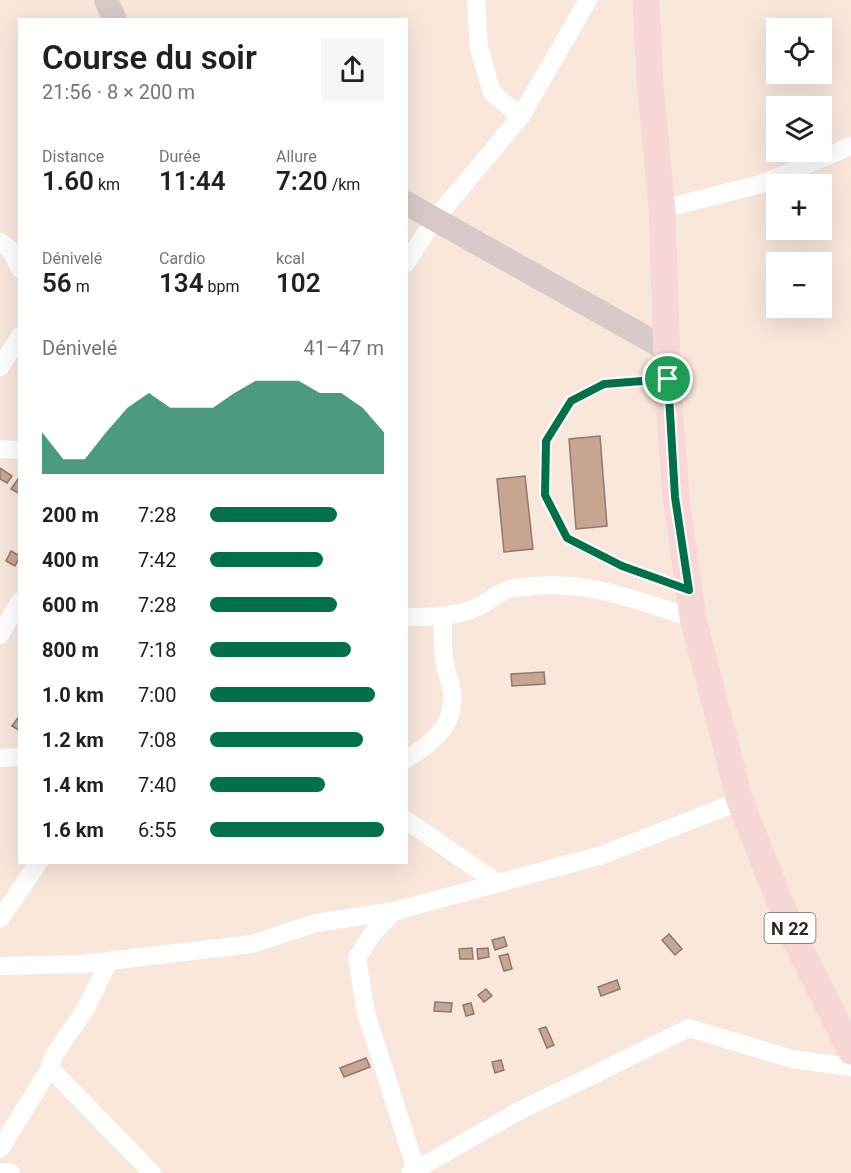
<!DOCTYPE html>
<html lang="fr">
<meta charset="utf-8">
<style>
:root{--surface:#fff;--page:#f6f6f6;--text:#202124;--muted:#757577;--accent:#02714a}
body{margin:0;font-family:Roboto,sans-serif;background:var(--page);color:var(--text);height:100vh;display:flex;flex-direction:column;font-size:22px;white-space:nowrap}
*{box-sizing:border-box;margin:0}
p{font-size:20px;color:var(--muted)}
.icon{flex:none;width:33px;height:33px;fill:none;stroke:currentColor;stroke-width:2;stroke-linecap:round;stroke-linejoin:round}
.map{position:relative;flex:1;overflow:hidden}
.details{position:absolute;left:18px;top:18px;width:390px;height:846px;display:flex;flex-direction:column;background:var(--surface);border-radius:0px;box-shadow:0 6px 24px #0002}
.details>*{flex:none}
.tools{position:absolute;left:766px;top:18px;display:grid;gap:12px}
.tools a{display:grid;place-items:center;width:66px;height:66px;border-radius:0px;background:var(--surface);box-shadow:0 6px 24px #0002;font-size:30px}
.pin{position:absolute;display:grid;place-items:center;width:51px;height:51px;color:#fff;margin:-26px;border:3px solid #fff;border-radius:50%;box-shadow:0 2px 6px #0007}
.round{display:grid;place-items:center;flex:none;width:63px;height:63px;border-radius:0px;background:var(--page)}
.headline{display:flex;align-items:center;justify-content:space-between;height:102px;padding:0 24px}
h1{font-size:33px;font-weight:600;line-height:45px}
.metrics{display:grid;grid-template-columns:repeat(3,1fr);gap:9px;height:102px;padding:6px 24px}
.metrics div{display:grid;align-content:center}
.metrics b{font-size:26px;font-weight:600}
.metrics small{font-size:16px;font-weight:400}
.metrics p{font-size:16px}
.chart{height:168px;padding:12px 24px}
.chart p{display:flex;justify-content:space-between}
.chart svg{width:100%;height:108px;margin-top:6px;fill:var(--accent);opacity:.7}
ul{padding:0 24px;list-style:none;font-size:20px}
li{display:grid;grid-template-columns:96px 72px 1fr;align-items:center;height:45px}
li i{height:15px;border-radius:8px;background:var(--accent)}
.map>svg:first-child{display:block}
.building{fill:#c8a591;stroke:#8c7b72;stroke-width:1.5}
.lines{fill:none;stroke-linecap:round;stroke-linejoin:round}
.lane{stroke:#fff;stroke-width:9}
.street{stroke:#fff;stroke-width:18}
.secondary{stroke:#d7cac8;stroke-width:24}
.primary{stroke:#f8d8d6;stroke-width:27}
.route-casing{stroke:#fff;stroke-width:12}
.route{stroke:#02714a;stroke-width:8}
.labels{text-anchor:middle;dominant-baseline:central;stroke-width:4.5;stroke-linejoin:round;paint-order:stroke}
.shield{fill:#fff;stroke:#6c6764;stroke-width:1.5}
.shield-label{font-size:18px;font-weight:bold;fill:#2d2622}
</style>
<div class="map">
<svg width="851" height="1173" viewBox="0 0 851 1173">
<rect width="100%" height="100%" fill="#f9e7dc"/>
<g class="building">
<polygon points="600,436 607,526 576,529 569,439"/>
<polygon points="0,468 12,476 7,483 0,479"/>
<polygon points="525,476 533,549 504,552 497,479"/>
<polygon points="18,479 20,480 20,494 11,489"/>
<polygon points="11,551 20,556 15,566 6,561"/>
<polygon points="544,672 545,684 512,686 511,674"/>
<polygon points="20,715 20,731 12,726"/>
<polygon points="669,934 682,949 675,955 662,940"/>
<polygon points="504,937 507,946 495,950 492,940"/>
<polygon points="472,948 473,959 460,959 459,949"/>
<polygon points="488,948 489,957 478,959 477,949"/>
<polygon points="508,954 512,969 504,971 499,956"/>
<polygon points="617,980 620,989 601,996 598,987"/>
<polygon points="486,989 492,996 484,1002 478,995"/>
<polygon points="435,1002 452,1003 451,1012 434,1011"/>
<polygon points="471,1003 474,1014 466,1016 463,1005"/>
<polygon points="546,1027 554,1045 547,1048 539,1029"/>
<polygon points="366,1058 370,1067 344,1077 340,1068"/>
<polygon points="501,1060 504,1070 495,1073 492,1062"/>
</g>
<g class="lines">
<polyline class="lane" points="665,379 604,384 571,401 546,440 545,495 566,538 622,566 685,588"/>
<g class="street">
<polyline points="476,0 479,48 492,93 521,116"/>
<polyline points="662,209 761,184 851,146"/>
<polyline points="0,242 10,249 20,269"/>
<polyline points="406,263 435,219 521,116 588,0"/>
<polyline points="0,367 20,336"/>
<polyline points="0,449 20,450"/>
<path d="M406 617C432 617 455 617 478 607 489 602 499 591 510 589 579 576 629 598 693 618"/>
<polyline points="0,635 20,601"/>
<polyline points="0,758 20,757"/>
<path d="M406 759C435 742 458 723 451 686 449 679 446 672 445 664 442 649 443 633 443 617"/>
<polyline points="406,820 496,882"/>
<polyline points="395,911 373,933 357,958 366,1013 416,1170"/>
<polyline points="0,919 39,862"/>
<polyline points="109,961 86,1008 54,1055 50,1068 152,1173"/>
<polyline points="0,966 83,964 252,944 316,923 395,911 602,855 740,801"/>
<polyline points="0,1149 50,1068"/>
<polyline points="0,1172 11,1173"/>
<polyline points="410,1173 517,1112 689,1028 792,1059 851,1067"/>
</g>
<g class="secondary">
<polyline points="106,0 115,20"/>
<polyline points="406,203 666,349"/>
</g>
<polyline class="primary" points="646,0 650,83 662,209 668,391 676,497 693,618 740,801 793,935 851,1051"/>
</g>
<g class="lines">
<g class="route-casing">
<polygon id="route" points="668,379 675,497 689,590 622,566 567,538 545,495 546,441 571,401 604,384"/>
</g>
<use href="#route" class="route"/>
</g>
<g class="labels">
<rect class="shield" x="764.5" y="913" width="51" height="30" rx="4.5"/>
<g class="shield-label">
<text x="790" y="928">N 22</text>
</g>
</g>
</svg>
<div class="tools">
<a><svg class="icon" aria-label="locate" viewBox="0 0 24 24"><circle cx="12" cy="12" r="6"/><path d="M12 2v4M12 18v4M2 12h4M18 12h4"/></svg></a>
<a><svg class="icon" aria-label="layers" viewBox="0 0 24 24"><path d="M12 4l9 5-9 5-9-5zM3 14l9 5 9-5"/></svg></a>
<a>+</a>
<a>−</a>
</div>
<div class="pin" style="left:668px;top:379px;background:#1e9e55"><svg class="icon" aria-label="arrive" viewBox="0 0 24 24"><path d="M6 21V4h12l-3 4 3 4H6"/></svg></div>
<section class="details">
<div class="headline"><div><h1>Course du soir</h1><p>21:56 · 8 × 200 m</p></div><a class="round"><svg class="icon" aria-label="share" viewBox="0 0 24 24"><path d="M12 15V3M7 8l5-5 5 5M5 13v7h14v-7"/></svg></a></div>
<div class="metrics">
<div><p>Distance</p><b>1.60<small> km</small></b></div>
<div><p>Durée</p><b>11:44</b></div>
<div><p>Allure</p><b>7:20<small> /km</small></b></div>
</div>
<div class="metrics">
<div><p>Dénivelé</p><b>56<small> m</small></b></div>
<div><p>Cardio</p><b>134<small> bpm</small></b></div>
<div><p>kcal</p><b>102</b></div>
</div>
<div class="chart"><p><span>Dénivelé</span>41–47 m</p>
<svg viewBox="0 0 160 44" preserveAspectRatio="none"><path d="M0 44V27L10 38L20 38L30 27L40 17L50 11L60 17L70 17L80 17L90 11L100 6L110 6L120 6L130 11L140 11L150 17L160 27V44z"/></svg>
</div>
<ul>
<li><b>200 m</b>7:28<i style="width:73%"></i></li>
<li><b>400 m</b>7:42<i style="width:65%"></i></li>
<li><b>600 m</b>7:28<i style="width:73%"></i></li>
<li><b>800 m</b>7:18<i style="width:81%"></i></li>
<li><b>1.0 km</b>7:00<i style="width:95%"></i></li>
<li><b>1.2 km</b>7:08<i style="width:88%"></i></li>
<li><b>1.4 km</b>7:40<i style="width:66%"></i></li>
<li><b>1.6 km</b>6:55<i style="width:100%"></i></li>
</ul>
</section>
</div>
